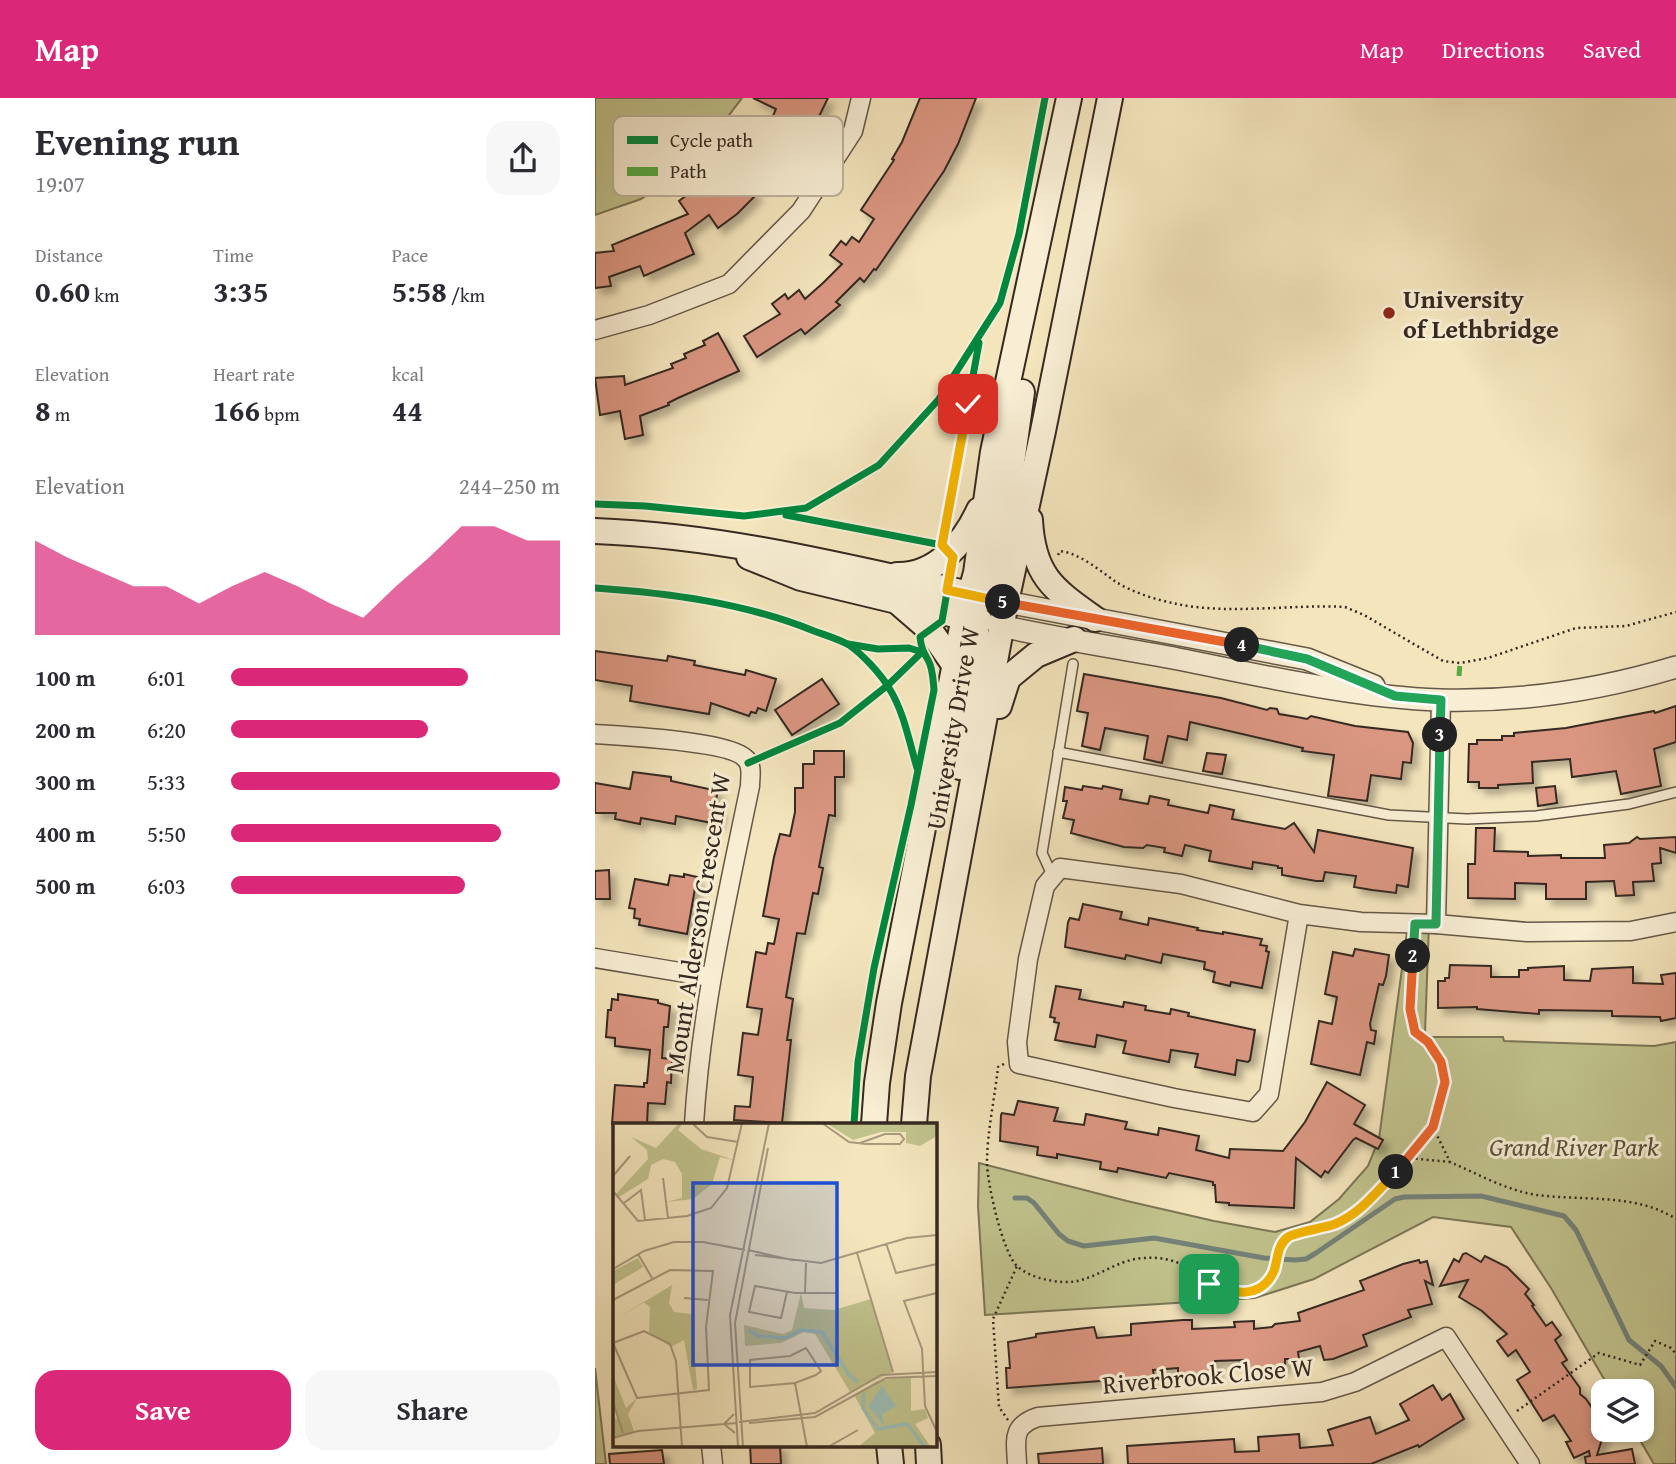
<!DOCTYPE html>
<meta charset="utf-8">
<style>
:root{--surface:#fff;--page:#f7f7f7;--text:#2b2b33;--muted:#7c7c81;--accent:#db2777}
body{margin:0;font-family:"Gentium Book Plus",serif;background:var(--page);color:var(--text);height:100vh;display:flex;flex-direction:column;font-size:26px;white-space:nowrap}
*{box-sizing:border-box;margin:0}
p{font-size:23px;color:var(--muted)}
.icon{flex:none;width:38px;height:38px;fill:none;stroke:currentColor;stroke-width:2;stroke-linecap:round;stroke-linejoin:round}
.map{position:relative;flex:1;overflow:hidden}
.drawer{display:flex;flex-direction:column;background:var(--surface);width:595px}
.drawer>*{flex:none}
.fabs{position:absolute;left:996px;top:1281px;display:grid;gap:14px}
.fabs a{display:grid;place-items:center;width:63px;height:63px;border-radius:14px;background:var(--surface);box-shadow:0 4px 10px #0003;font-size:35px}
.pin{position:absolute;display:grid;place-items:center;width:60px;height:60px;color:#fff;margin:-30px;border-radius:14px;box-shadow:0 4px 10px #0006}
.km{position:absolute;width:35px;height:35px;margin:-18px;border-radius:50%;background:#222;color:#fff;font-size:19px;line-height:35px;text-align:center}
.round{display:grid;place-items:center;flex:none;width:74px;height:74px;border-radius:21px;background:var(--page)}
.summary{display:flex;align-items:center;justify-content:space-between;height:119px;padding:0 35px}
h1{font-size:38px;font-weight:700;line-height:52px}
.stats{display:grid;grid-template-columns:repeat(3,1fr);gap:10px;height:119px;padding:7px 35px}
.stats div{display:grid;align-content:center}
.stats b{font-size:30px;font-weight:700}
.stats small{font-size:19px;font-weight:400}
.stats p{font-size:19px}
.chart{height:196px;padding:14px 35px}
.chart p{display:flex;justify-content:space-between}
.chart svg{width:100%;height:126px;margin-top:7px;fill:var(--accent);opacity:.7}
.cta{display:flex;gap:14px;margin-top:auto;padding:14px 35px}
.cta a{flex:1;height:80px;border-radius:21px;background:var(--accent);color:#fff;font-size:28px;font-weight:700;line-height:80px;text-align:center}
.cta a+a{background:var(--page);color:var(--text)}
ul{padding:0 35px;list-style:none;font-size:23px}
li{display:grid;grid-template-columns:112px 84px 1fr;align-items:center;height:52px}
li i{height:18px;border-radius:9px;background:var(--accent)}
header{display:flex;align-items:center;gap:42px;box-sizing:border-box;height:98px;padding:0 35px;background:var(--accent);color:#fff}
header strong{font-size:33px}
nav{display:flex;gap:38px;margin-inline-start:auto;font-size:24px}
main{display:flex;flex:1;min-height:0}
.map>svg:first-child{display:block}
.green{fill:#c1c38d;stroke:#7b7657;stroke-width:2}
.lines{fill:none;stroke-linecap:round;stroke-linejoin:round}
.stream{stroke:#73827a;stroke-width:5}
.building{fill:#da9681;stroke:#352921;stroke-width:2;filter:url(#shadow)}
.service-casing{stroke:#655848;stroke-width:12}
.minor-casing{stroke:#655848;stroke-width:21}
.tertiary-casing{stroke:#655848;stroke-width:24}
.secondary-casing{stroke:#352921;stroke-width:28}
.path{stroke:#352921;stroke-width:2.5;stroke-dasharray:2 3.5;stroke-linecap:butt}
.service{stroke:#f8eed4;stroke-width:9}
.minor{stroke:#f8eed4;stroke-width:18}
.tertiary{stroke:#f8eed4;stroke-width:21}
.secondary{stroke:#f8eed4;stroke-width:24}
.quiet{stroke:#54ab43;stroke-width:5;stroke-dasharray:10 5;stroke-linecap:butt}
.cycleway-casing{stroke:#f8eed4;stroke-width:11}
.cycleway{stroke:#00873e;stroke-width:7}
.split-1-casing{stroke:#fff;stroke-width:14}
.split-2-casing{stroke:#fff;stroke-width:14}
.split-3-casing{stroke:#fff;stroke-width:14}
.split-4-casing{stroke:#fff;stroke-width:14}
.split-5-casing{stroke:#fff;stroke-width:14}
.split-6-casing{stroke:#fff;stroke-width:14}
.split-1{stroke:#f5b400;stroke-width:9}
.split-2{stroke:#f0652b;stroke-width:9}
.split-3{stroke:#22a559;stroke-width:9}
.split-4{stroke:#22a559;stroke-width:9}
.split-5{stroke:#f0652b;stroke-width:9}
.split-6{stroke:#f5b400;stroke-width:9}
.poi-dot{fill:#8f2418;stroke:#f8eed4;stroke-width:2.5}
.labels{text-anchor:middle;dominant-baseline:central;stroke-width:6;stroke-linejoin:round;paint-order:stroke}
.poi-label{font-size:26px;font-weight:bold;fill:#352921;stroke:#f8eed4;text-anchor:start}
.street-label{font-size:26px;fill:#352921;stroke:#f8eed4}
.park-label{font-size:26px;font-style:italic;fill:#58503c;stroke:#f8eed4}
.inset-river{fill:none;stroke:#9cbeb6;stroke-width:3.5}
.inset-road{fill:none;stroke:#a89a7f;stroke-width:2}
.view{fill:#1d4ed8;fill-opacity:0.15;stroke:#1d4ed8;stroke-width:3.5}
.inset-edge{fill:none;stroke:#352921;stroke-width:3.5}
.key{fill:#f8eed4;stroke:#beb39e;stroke-width:2}
.key-label{font-size:19px;fill:#352921}
</style>
<header>
<strong>Map</strong>
<nav><a>Map</a><a>Directions</a><a>Saved</a></nav>
</header>
<main>
<section class="drawer">
<div class="summary"><div><h1>Evening run</h1><p>19:07</p></div><a class="round"><svg class="icon" aria-label="share" viewBox="0 0 24 24"><path d="M12 15V3M7 8l5-5 5 5M5 13v7h14v-7"/></svg></a></div>
<div class="stats">
<div><p>Distance</p><b>0.60<small> km</small></b></div>
<div><p>Time</p><b>3:35</b></div>
<div><p>Pace</p><b>5:58<small> /km</small></b></div>
</div>
<div class="stats">
<div><p>Elevation</p><b>8<small> m</small></b></div>
<div><p>Heart rate</p><b>166<small> bpm</small></b></div>
<div><p>kcal</p><b>44</b></div>
</div>
<div class="chart"><p><span>Elevation</span>244–250 m</p>
<svg viewBox="0 0 160 44" preserveAspectRatio="none"><path d="M0 44V11L10 17L20 22L30 27L40 27L50 33L60 27L70 22L80 27L90 33L100 38L110 27L120 17L130 6L140 6L150 11L160 11V44z"/></svg>
</div>
<ul>
<li><b>100 m</b>6:01<i style="width:72%"></i></li>
<li><b>200 m</b>6:20<i style="width:60%"></i></li>
<li><b>300 m</b>5:33<i style="width:100%"></i></li>
<li><b>400 m</b>5:50<i style="width:82%"></i></li>
<li><b>500 m</b>6:03<i style="width:71%"></i></li>
</ul>
<div class="cta"><a>Save</a><a>Share</a></div>
</section>
<div class="map">
<svg width="1081" height="1366" viewBox="0 0 1081 1366">
<defs>
<filter id="shadow"><feDropShadow dx="6" dy="6" stdDeviation="3.5" flood-color="#0004"/></filter>
</defs>
<rect width="100%" height="100%" fill="#f4e5bd"/>
<filter id="stains"><feTurbulence type="fractalNoise" baseFrequency=".00286" numOctaves="4"/><feColorMatrix values="0 0 0 0 .2 0 0 0 0 .09 0 0 0 0 .02 0 0 0 .5 -.17"/></filter>
<radialGradient id="worn" r=".72"><stop offset=".6" stop-color="#630" stop-opacity="0"/><stop offset="1" stop-color="#630" stop-opacity=".3"/></radialGradient>
<g class="green">
<polygon points="0,0 147,0 103,58 71,84 46,101 0,117"/>
<polygon points="813,826 834,826 830,935 836,939 908,939 909,943 1059,948 1081,944 1081,1366 1059,1366 1039,1332 1046,1332 1046,1293 1016,1293 956,1190 916,1129 838,1119 719,1181 660,1200 390,1217 383,1108 384,1065 532,1103 619,1123 680,1134 715,1124 744,1101 773,1068 784,1041"/>
<polygon points="0,1270 11,1366 0,1366"/>
</g>
<g class="lines">
<polyline class="stream" points="420,1100 432,1100 439,1105 464,1136 473,1143 489,1148 559,1140 669,1160 700,1162 711,1161 721,1155 800,1101 809,1099 886,1098 969,1118 981,1132 1034,1242 1066,1268 1081,1289"/>
</g>
<g class="building">
<polygon points="158,0 233,0 210,47 207,46 180,82 149,59 163,40 167,43 181,11"/>
<polygon points="325,0 381,0 363,46 349,73 281,172 279,171 269,184 265,180 241,204 245,207 210,236 206,231 162,259 149,238 185,216 177,206 190,196 193,201 204,192 210,201 228,185 247,166 235,157 246,143 251,147 257,139 264,144 279,121 266,112 299,62 297,61 307,44"/>
<polygon points="128,64 161,97 142,116 123,130 114,117 90,135 99,156 49,178 45,168 14,179 16,188 0,190 0,155 19,153 17,147 93,116 84,103 120,76 118,74"/>
<polygon points="123,235 144,273 83,300 73,305 74,307 45,318 48,337 30,341 25,313 5,317 0,280 29,278 30,287 78,270 76,266 91,260 89,256 110,247 108,243"/>
<polygon points="0,553 72,563 73,558 100,563 99,567 150,577 151,572 181,581 171,613 163,610 161,615 156,614 154,618 116,605 114,616 35,603 37,588 0,582"/>
<polygon points="489,576 626,600 672,612 675,610 682,611 684,616 702,619 712,621 716,618 760,628 813,634 818,645 816,665 808,664 806,681 776,677 772,703 733,698 739,657 707,653 708,650 595,624 592,642 573,638 567,665 549,661 553,638 510,630 505,652 487,648 493,615 482,613"/>
<polygon points="227,581 244,606 197,637 180,612"/>
<polygon points="1081,608 1081,644 1059,651 1066,688 1026,696 1021,673 977,679 975,661 937,664 938,685 903,687 903,690 884,690 884,684 873,684 874,646 882,646 882,642 907,642 907,638 919,638 919,635 971,630 1059,613 1060,615"/>
<polygon points="219,653 249,653 249,679 240,679 240,718 234,717 224,769 228,770 223,796 218,795 210,836 202,835 191,899 198,901 192,942 196,942 187,1025 139,1022 140,1008 155,1009 158,979 143,977 148,935 163,937 167,911 152,909 161,854 171,856 173,845 179,846 184,821 168,818 179,759 185,736 195,738 200,714 200,690 208,690 208,666 219,666"/>
<polygon points="612,655 631,657 627,676 608,673"/>
<polygon points="38,674 76,679 76,683 123,693 119,710 125,711 122,726 81,718 80,726 46,720 45,726 20,721 21,715 0,715 0,685 35,691"/>
<polygon points="488,688 507,691 508,688 527,692 525,701 553,706 555,698 574,702 573,707 613,715 615,707 639,712 637,721 690,731 699,725 719,754 723,732 818,750 813,789 802,787 801,795 777,792 759,789 761,778 730,774 728,783 721,783 687,777 687,770 683,770 683,768 658,764 657,771 614,763 616,753 590,747 587,758 569,754 570,750 552,747 548,750 529,749 476,735 479,722 468,720 472,703 468,703 470,689 487,692"/>
<polygon points="960,688 962,705 943,708 941,690"/>
<polygon points="881,730 900,730 899,753 933,754 933,758 966,757 966,760 1010,760 1009,747 1034,745 1042,739 1045,741 1081,739 1081,755 1065,750 1066,765 1057,766 1059,783 1038,784 1039,797 1021,798 1019,783 991,784 991,801 951,801 951,786 920,785 920,801 873,800 873,766 880,766"/>
<polygon points="14,772 15,801 0,801 0,773"/>
<polygon points="89,776 102,779 92,836 44,827 45,821 39,820 40,811 34,810 40,781 73,787 75,777 89,779"/>
<polygon points="488,806 527,814 525,821 553,827 554,820 603,830 602,832 628,836 628,834 667,841 665,847 672,848 671,853 674,854 667,890 636,884 635,888 618,884 620,874 609,871 610,864 568,856 566,865 531,857 530,861 470,849 473,824 475,820 484,822"/>
<polygon points="760,851 794,857 791,878 788,887 784,886 775,926 776,932 781,933 779,946 772,944 765,977 716,966 724,923 737,926 742,899 730,896 738,854 758,858"/>
<polygon points="855,867 896,868 896,879 924,879 924,872 933,872 933,870 969,868 969,882 995,883 997,871 1038,869 1038,885 1068,886 1066,877 1081,875 1081,920 1066,923 1065,919 1017,918 1017,913 944,912 944,916 882,911 882,909 843,910 843,883 850,883 850,880 854,880"/>
<polygon points="461,888 486,892 484,901 528,909 529,904 551,908 550,912 575,916 576,911 594,915 593,918 660,932 655,962 653,964 642,962 640,977 600,969 603,956 576,952 574,964 528,955 531,943 502,937 500,949 460,942 464,925 459,924 460,920 455,919"/>
<polygon points="23,896 63,902 63,905 75,908 73,929 69,929 67,960 77,961 76,985 72,984 70,1006 53,1005 52,1026 17,1026 20,987 49,989 49,985 52,985 55,952 20,948 20,940 11,939 13,912 16,912 17,901 23,902"/>
<polygon points="732,984 770,1007 759,1026 788,1042 783,1051 761,1040 758,1042 733,1075 730,1073 726,1079 701,1060 699,1110 634,1107 634,1105 621,1104 620,1087 618,1087 618,1084 574,1075 571,1080 523,1070 522,1074 505,1071 506,1064 462,1056 462,1060 442,1057 443,1049 405,1043 406,1017 407,1015 419,1017 423,1003 463,1010 459,1023 489,1027 491,1016 532,1024 530,1031 563,1037 564,1030 604,1038 601,1052 634,1060 635,1051 688,1053 710,1024"/>
<polygon points="871,1155 886,1164 890,1158 912,1169 934,1191 930,1196 939,1207 937,1208 951,1228 957,1224 966,1237 960,1242 972,1262 967,1265 985,1290 985,1296 991,1301 1006,1323 1008,1322 1010,1332 1002,1357 1037,1351 1040,1366 991,1366 990,1359 995,1358 994,1353 979,1360 971,1344 976,1343 959,1317 948,1323 922,1282 935,1274 921,1252 913,1258 902,1243 912,1236 887,1213 864,1199 873,1182 845,1188 859,1161 864,1164 868,1156"/>
<polygon points="824,1162 825,1165 832,1163 838,1187 830,1183 837,1206 813,1212 816,1219 768,1237 772,1248 738,1261 729,1262 725,1248 703,1254 704,1261 690,1261 690,1270 651,1273 650,1262 620,1263 621,1275 583,1277 583,1270 558,1272 559,1279 412,1290 411,1270 415,1270 413,1244 441,1239 441,1236 499,1229 502,1240 536,1237 536,1226 588,1222 597,1222 597,1231 640,1229 639,1224 659,1223 659,1231 677,1229 680,1226 705,1223 703,1215 769,1192 765,1183 808,1166"/>
<polygon points="838,1287 847,1302 855,1296 869,1321 824,1349 823,1347 776,1366 533,1366 532,1348 639,1341 640,1354 664,1353 663,1339 704,1336 705,1350 738,1347 733,1332 775,1319 781,1336 814,1322 805,1306"/>
<polygon points="155,1347 185,1347 186,1366 156,1366"/>
<polygon points="507,1350 508,1366 444,1366 443,1356"/>
<polygon points="67,1352 69,1366 15,1366 14,1356"/>
</g>
<g class="lines">
<g class="service-casing">
<g id="service">
<polyline points="463,654 794,717 872,721 941,718 1034,706 1081,694"/>
<polyline points="458,779 447,755 478,566"/>
</g>
</g>
<g class="minor-casing">
<g id="minor">
<polyline points="0,232 54,217 134,186 206,113 258,33 266,0"/>
<path d="M0 636C27 638 137 643 151 661 158 668 155 679 155 688 132 800 106 911 99 1026"/>
<polyline points="704,816 674,996 658,1014 579,1000 424,966 422,944 433,861 450,788 465,770 586,786 704,816 766,824 841,826 932,834 1036,833 1081,824"/>
<polyline points="841,826 846,602"/>
<polyline points="0,860 115,879"/>
<polyline points="116,1347 118,1366"/>
<path d="M422 1366C421 1342 416 1328 443 1319L727 1294 760 1284 851 1239 935 1366"/>
</g>
</g>
<g class="tertiary-casing">
<g id="tertiary">
<polyline points="411,504 712,561 779,588"/>
<path d="M406 528C465 541 524 550 583 561 669 578 758 599 845 602 925 604 1005 592 1081 569"/>
</g>
</g>
<g class="secondary-casing">
<g id="secondary">
<path d="M435 422C438 478 458 491 500 521"/>
<path d="M0 433C140 438 275 475 411 504"/>
<polyline points="154,459 206,480 385,523"/>
<path d="M302 477C341 478 369 445 384 412"/>
<polyline points="400,486 427,294"/>
<polyline points="305,506 335,532 360,568"/>
<polyline points="404,608 413,580 441,557 479,541"/>
<polyline points="365,669 381,546 381,518"/>
<polyline points="279,1026 282,985 294,905 369,519 381,475 398,354 474,0"/>
<polyline points="319,1026 323,978 411,504 448,333 515,0"/>
<polyline points="294,1347 296,1366"/>
<polyline points="333,1347 334,1366"/>
</g>
</g>
<g class="path">
<path d="M463 457 465 453C486 456 504 472 521 484 539 495 562 502 582 506 634 517 697 506 750 509L769 517 848 563 865 565 893 560 981 530 1031 528 1081 514"/>
<path d="M819 843C817 871 809 905 819 931 822 938 830 941 835 946 858 975 847 997 838 1029L855 1064C883 1076 913 1093 942 1097 988 1103 1041 1095 1081 1121"/>
<path d="M409 966 403 969C400 998 392 1035 392 1064 392 1085 408 1157 423 1169 435 1179 453 1183 468 1184 497 1186 520 1161 549 1160 563 1159 577 1161 590 1168 605 1177 617 1192 636 1194 690 1201 669 1156 693 1139 701 1134 728 1130 739 1126 771 1114 791 1084 814 1060L855 1064"/>
<polyline points="814,1060 838,1030"/>
<polyline points="922,1313 1004,1255 1045,1267 1060,1243 1076,1250 1081,1256"/>
<polyline points="413,1322 404,1309 398,1221 422,1168"/>
</g>
<use href="#service" class="service"/>
<use href="#minor" class="minor"/>
<use href="#tertiary" class="tertiary"/>
<use href="#secondary" class="secondary"/>
<polyline class="quiet" points="864,578 865,565"/>
<g class="cycleway-casing">
<g id="cycleway">
<polyline points="0,406 50,408 149,418 211,410 284,367 344,301 405,205 424,136 450,0"/>
<polyline points="191,417 347,447 384,245"/>
<path d="M0 490C74 495 150 505 219 533 230 537 244 541 254 547 268 557 285 575 294 590 309 614 314 643 322 670"/>
<polyline points="153,665 245,625 293,587 327,554 314,550 283,551 253,546"/>
<path d="M259 1026 263 964 279 870 316 707 339 592C338 582 338 570 333 562 328 553 326 549 325 539L347 523 358 459 347 447"/>
</g>
</g>
<use href="#cycleway" class="cycleway"/>
</g>
<g class="lines">
<g class="split-1-casing">
<path id="split-1" d="M614 1186C638 1196 666 1202 679 1173 683 1161 682 1147 693 1139 701 1134 729 1130 740 1126 766 1115 781 1094 801 1074"/>
</g>
<g class="split-2-casing">
<polyline id="split-2" points="801,1074 838,1029 850,984 846,964 833,944 820,934 815,911 818,858"/>
</g>
<g class="split-3-casing">
<polyline id="split-3" points="818,858 820,826 841,826 845,637"/>
</g>
<g class="split-4-casing">
<polyline id="split-4" points="647,547 712,561 800,598 846,602 845,637"/>
</g>
<g class="split-5-casing">
<polyline id="split-5" points="408,504 647,547"/>
</g>
<g class="split-6-casing">
<polyline id="split-6" points="373,306 347,447 358,459 352,492 408,504"/>
</g>
<use href="#split-1" class="split-1"/>
<use href="#split-2" class="split-2"/>
<use href="#split-3" class="split-3"/>
<use href="#split-4" class="split-4"/>
<use href="#split-5" class="split-5"/>
<use href="#split-6" class="split-6"/>
</g>
<circle class="poi-dot" cx="794" cy="215" r="7"/>
<g class="labels">
<g class="poi-label">
<text x="808" y="200">University<tspan x="808" dy="30">of Lethbridge</tspan></text>
</g>
<g class="street-label">
<text transform="translate(357 630) rotate(-80)">University Drive W</text>
<text transform="translate(102 825) rotate(-81)">Mount Alderson Crescent W</text>
<text transform="translate(613 1277) rotate(-5)">Riverbrook Close W</text>
</g>
<g class="park-label">
<text x="979" y="1048">Grand River Park</text>
</g>
</g>
<g transform="translate(18 1025)">
<rect width="324" height="324" fill="#f4e5bd"/>
<path d="M66 0H70L65 7 88 26 121 37 107 34 99 61 80 76 53 79 69 75V51L62 39 50 36 38 42 35 56 6 74 3 71 35 36 34 27 18 14 43 25ZM213 0H324V13L307 23 293 20V9H268L240 17ZM25 135 30 144 0 162V148ZM59 162 56 180 61 189 79 191 84 266 80 267 71 217 58 224 36 209 37 184 30 179 0 198ZM188 170 191 185 221 187 258 176 280 249 237 269 202 211 191 209 168 220 132 223 131 202 170 211 179 207ZM0 252 13 285 24 275 15 291 21 308 0 315V297L6 295 0 279ZM298 253V288L312 286 315 295 302 301 318 324H245L262 310 241 272 264 258Z" fill="#c1c38d"/>
<path d="M269 263 283 283 269 291 271 303 255 283Z" fill="#9cbeb6"/>
<path class="inset-river" d="M136 207 145 213 173 215 188 207 209 209 236 252 245 259M251 270 250 285 265 306 294 301 312 324"/>
<path class="inset-road" d="M79 0 94 14 125 19M209 0 236 19 253 21H287L291 16 287 11H272L247 20M0 53 17 33M50 55 55 95M0 68 25 98 74 93 98 85 114 65 129 0M11 80 28 67 32 97M273 120 283 150 324 141M135 127 179 137M244 130 280 249M25 131 39 155M142 132 208 140 294 115 324 112M0 146 31 128 61 119H90L132 127M174 169 168 195 136 189 142 163 182 170H225M192 170 193 140M324 170 291 178 309 226 312 283 324 309M71 175 95 177M0 177 57 147 100 148 93 204 96 267 24 275 0 220M0 220 31 208 57 221 63 238 69 324M193 225 208 248 203 252 182 260 137 264V237L177 233ZM182 260 194 324M0 279 10 310M121 291 111 301 122 310M126 299 202 290 268 252 324 249M136 300 202 294 273 255 324 253M0 315 25 308 124 300M125 324 117 192 156 0M130 324 122 200 155 25M215 324 245 307"/>
<path class="view" d="M80 60H224V242H80Z"/>
<rect width="324" height="324" class="inset-edge"/>
</g>
<rect x="18" y="18" width="230" height="80" rx="10" class="key"/>
<rect x="32" y="38" width="31" height="8" fill="#00873e"/>
<rect x="32" y="69" width="31" height="9" fill="#54ab43"/>
<g class="key-label">
<text x="75" y="49">Cycle path</text>
<text x="75" y="80">Path</text>
</g>
<rect width="100%" height="100%" filter="url(#stains)"/>
<rect width="100%" height="100%" fill="url(#worn)"/>
</svg>
<div class="fabs">
<a><svg class="icon" aria-label="layers" viewBox="0 0 24 24"><path d="M12 4l9 5-9 5-9-5zM3 14l9 5 9-5"/></svg></a>
</div>
<div class="pin" style="left:614px;top:1186px;background:#1e9e55"><svg class="icon" aria-label="arrive" viewBox="0 0 24 24"><path d="M6 21V4h12l-3 4 3 4H6"/></svg></div>
<div class="pin" style="left:373px;top:306px;background:#d93025"><svg class="icon" aria-label="check" viewBox="0 0 24 24"><path d="M5 12l5 5 9-10"/></svg></div>
<b class="km" style="left:801px;top:1074px">1</b>
<b class="km" style="left:818px;top:858px">2</b>
<b class="km" style="left:845px;top:637px">3</b>
<b class="km" style="left:647px;top:547px">4</b>
<b class="km" style="left:408px;top:504px">5</b>
</div>
</main>
